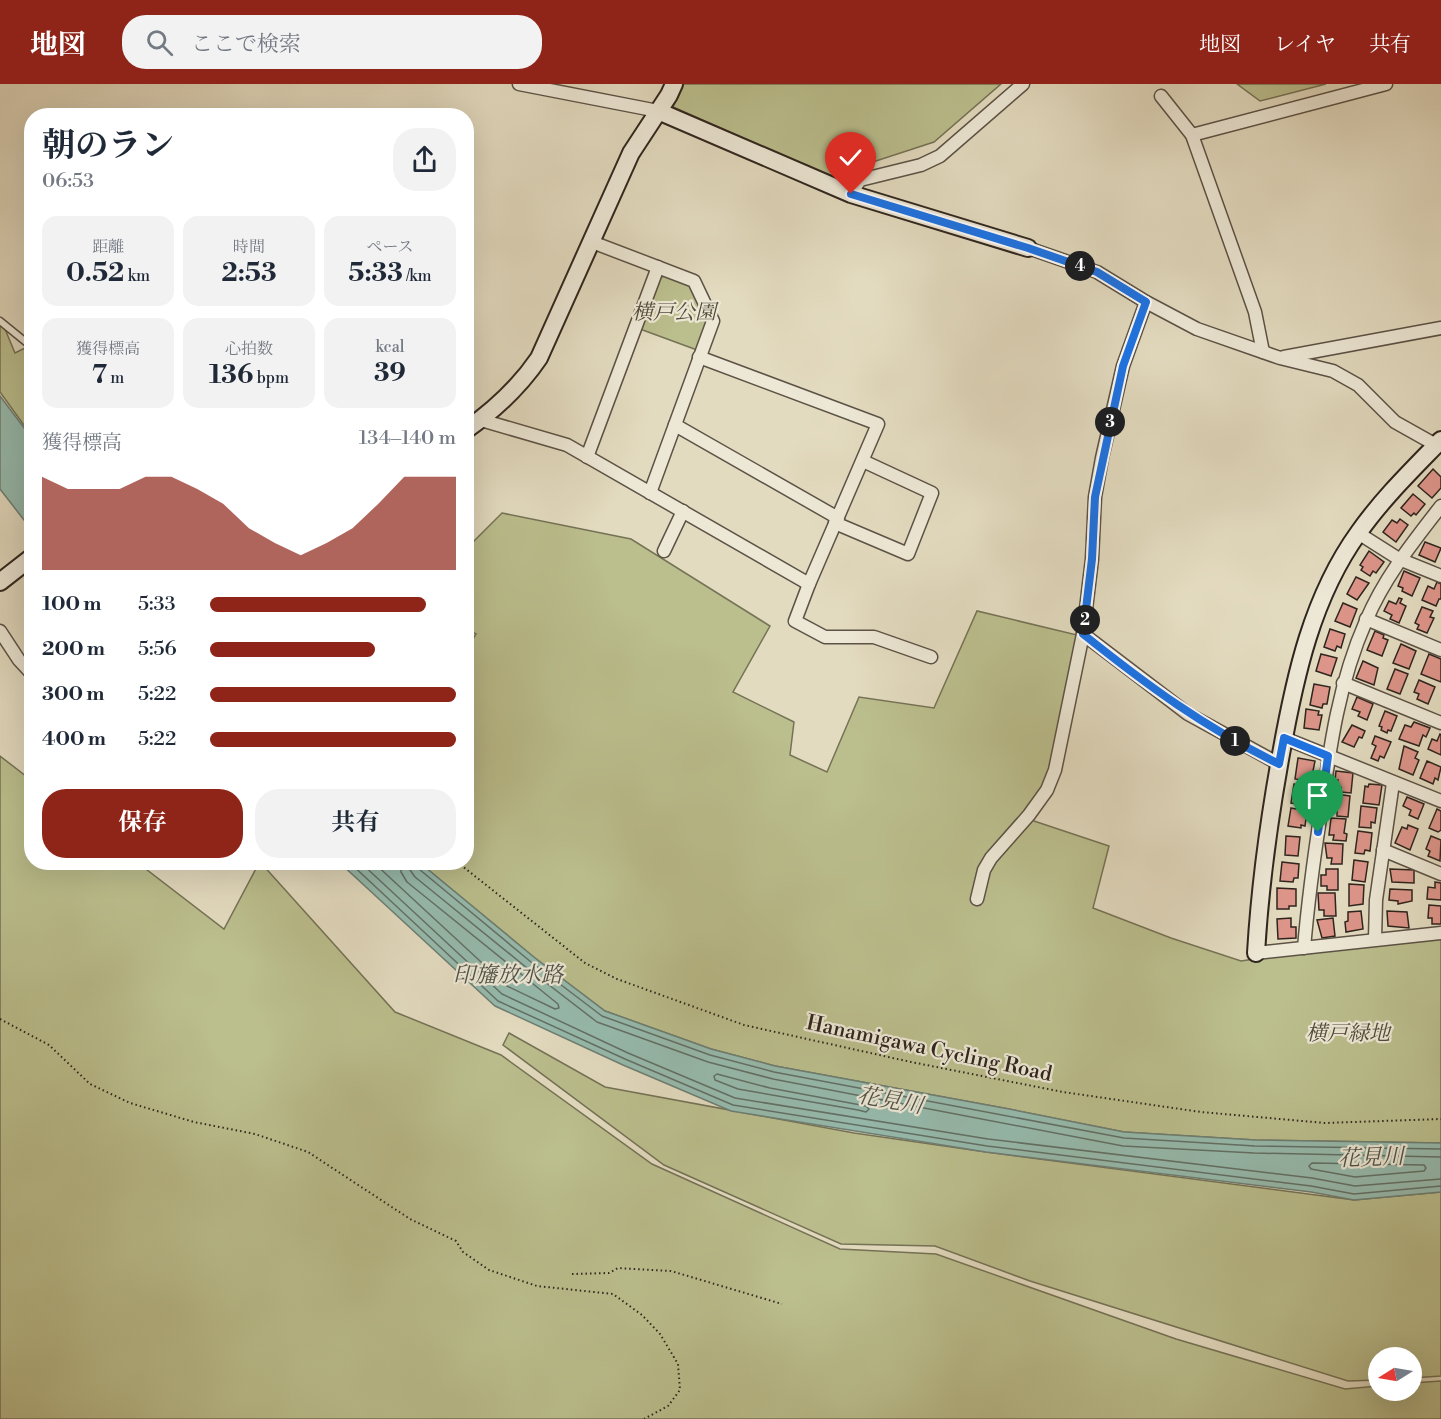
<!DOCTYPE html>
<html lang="ja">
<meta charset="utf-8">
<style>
:root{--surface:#fff;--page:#f2f2f3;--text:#1f2937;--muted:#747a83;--accent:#8f2418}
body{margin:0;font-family:"Libre Bodoni","Noto Serif JP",serif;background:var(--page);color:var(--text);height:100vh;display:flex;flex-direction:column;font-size:22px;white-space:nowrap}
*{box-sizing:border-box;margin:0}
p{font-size:20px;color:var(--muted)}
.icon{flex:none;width:33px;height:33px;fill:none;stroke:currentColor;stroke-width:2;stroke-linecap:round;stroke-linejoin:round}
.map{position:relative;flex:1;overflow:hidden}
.drawer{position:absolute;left:24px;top:24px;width:450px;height:762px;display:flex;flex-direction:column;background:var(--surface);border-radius:24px;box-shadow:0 6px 24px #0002}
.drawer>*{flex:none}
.needle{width:39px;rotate:259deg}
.buttons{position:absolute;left:1368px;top:1263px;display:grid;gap:12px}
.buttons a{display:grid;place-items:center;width:54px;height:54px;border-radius:50%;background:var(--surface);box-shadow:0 6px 24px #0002;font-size:30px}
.pin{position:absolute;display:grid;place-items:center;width:51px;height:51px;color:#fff;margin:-62px -26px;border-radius:50% 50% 50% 0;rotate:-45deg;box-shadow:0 0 6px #0007}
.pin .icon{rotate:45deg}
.km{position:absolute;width:30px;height:30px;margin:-15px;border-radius:50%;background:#222;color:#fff;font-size:16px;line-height:30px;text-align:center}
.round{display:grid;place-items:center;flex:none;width:63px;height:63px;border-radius:24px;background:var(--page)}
.headline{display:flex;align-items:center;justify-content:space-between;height:102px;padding:0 18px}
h1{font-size:33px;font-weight:700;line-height:45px}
.figures{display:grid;grid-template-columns:repeat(3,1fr);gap:9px;height:102px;padding:6px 18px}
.figures div{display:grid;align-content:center;border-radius:15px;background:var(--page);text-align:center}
.figures b{font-size:26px;font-weight:700}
.figures small{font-size:16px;font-weight:400}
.figures p{font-size:16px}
.chart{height:168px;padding:12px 18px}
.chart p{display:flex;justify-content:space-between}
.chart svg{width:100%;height:108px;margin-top:6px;fill:var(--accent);opacity:.7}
.primary-button{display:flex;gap:12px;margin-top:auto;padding:12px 18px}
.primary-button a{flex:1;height:69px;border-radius:24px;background:var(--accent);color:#fff;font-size:24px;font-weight:700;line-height:69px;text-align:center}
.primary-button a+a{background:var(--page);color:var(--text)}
ul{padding:0 18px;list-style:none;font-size:20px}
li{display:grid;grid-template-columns:96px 72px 1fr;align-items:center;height:45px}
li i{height:15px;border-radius:8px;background:var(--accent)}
header{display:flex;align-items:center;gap:36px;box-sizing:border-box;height:84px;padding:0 30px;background:var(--accent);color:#fff}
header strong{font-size:28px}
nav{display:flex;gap:33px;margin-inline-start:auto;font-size:21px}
.search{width:420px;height:54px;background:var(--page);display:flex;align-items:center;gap:15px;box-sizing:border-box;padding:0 21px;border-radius:24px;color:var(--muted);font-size:22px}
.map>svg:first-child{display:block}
.green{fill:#bbbe8d;stroke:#757256;stroke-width:1.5}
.water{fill:#96bbae;stroke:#6d7f74;stroke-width:1.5}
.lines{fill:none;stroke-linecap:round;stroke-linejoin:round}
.shore{stroke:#627066;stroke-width:1.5}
.building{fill:#dd958a;stroke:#2f251e;stroke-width:1.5}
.lane-casing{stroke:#5c5246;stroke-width:9}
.street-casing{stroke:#5c5246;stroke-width:15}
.secondary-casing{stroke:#2f251e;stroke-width:20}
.path{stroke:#2f251e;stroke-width:2;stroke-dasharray:1.5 3;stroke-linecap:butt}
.lane{stroke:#ede8d6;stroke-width:6}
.street{stroke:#ede8d6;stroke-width:12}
.secondary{stroke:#ede8d6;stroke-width:16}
.route-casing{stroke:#fff;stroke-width:12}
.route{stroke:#1a73e8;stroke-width:8}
.labels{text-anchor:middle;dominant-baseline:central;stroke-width:4.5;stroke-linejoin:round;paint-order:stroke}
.park-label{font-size:21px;font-style:italic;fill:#524b3a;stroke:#ede8d6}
.street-label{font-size:21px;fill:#2f251e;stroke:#ede8d6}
.water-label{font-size:22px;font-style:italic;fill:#4e5249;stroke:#ede8d6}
</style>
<header>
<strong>地図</strong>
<div class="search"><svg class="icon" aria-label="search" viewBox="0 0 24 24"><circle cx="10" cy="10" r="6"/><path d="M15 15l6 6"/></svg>ここで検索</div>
<nav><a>地図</a><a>レイヤ</a><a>共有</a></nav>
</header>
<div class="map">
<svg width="1441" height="1335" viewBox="0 0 1441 1335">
<rect width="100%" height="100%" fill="#e3dbc0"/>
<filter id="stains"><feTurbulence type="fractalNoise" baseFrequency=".00333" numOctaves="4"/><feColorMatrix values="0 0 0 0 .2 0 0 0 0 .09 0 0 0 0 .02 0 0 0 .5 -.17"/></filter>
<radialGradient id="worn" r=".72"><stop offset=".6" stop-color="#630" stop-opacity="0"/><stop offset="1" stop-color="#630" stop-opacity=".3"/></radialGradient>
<g class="green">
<polygon points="684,0 1001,0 934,58 830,92 673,23"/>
<polygon points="1237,0 1326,0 1260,17"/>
<polygon points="667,191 688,198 707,238 697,266 640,245 659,194"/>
<polygon points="0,233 15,269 31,261 31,351 0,308"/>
<polygon points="502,429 631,455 770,542 733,608 794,638 790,671 827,688 859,613 934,624 977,527 1077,551 1063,660 1031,736 1109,762 1093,824 1171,854 1241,877 1328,864 1441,854 1441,1059 1255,1056 1124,1048 1009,1025 775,982 711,965 605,927 535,874 420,779 466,778 466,566 476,550 467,545 467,464"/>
<polygon points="0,672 31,696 32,778 138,779 224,845 259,779 261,779 395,928 501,971 652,1080 840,1165 936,1170 1176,1255 1345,1305 1378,1302 1378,1306 1412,1306 1412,1299 1441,1297 1441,1335 0,1335"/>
<polygon points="509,949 605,1003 854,1049 986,1068 1354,1116 1441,1108 1441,1292 1412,1294 1412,1274 1378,1274 1378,1296 1348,1297 1030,1197 935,1162 841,1160 664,1081 503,961"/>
</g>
<g class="water">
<polygon points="0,312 31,353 31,445 0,405"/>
<polygon points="340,779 420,779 535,874 605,927 711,965 775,982 1009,1025 1124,1048 1255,1056 1441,1059 1441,1108 1354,1116 1311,1108 986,1068 731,1027 623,981 495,922"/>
</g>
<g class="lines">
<g class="shore">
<polyline points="349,778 498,917 625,975 733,1021 987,1062 1311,1102 1354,1110 1441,1102"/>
<polyline points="360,778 502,910 628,969 735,1014 988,1055 1312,1094 1355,1102 1441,1095"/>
<polyline points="373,778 507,902 555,925 559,924 558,920 407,798 401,788 400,778"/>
<polyline points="409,778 410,786 415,793 527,884 597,938 708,978 773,995 1123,1062 1254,1069 1441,1073"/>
<polyline points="416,778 419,785 531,878 602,932 710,971 774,988 1124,1054 1255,1062 1441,1065"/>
<polygon points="717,990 770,1004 866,1022 869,1025 866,1028 858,1026 738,1005 715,996 714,992"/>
<polygon points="1312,1079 1424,1081 1426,1084 1424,1087 1355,1093 1311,1085 1309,1082"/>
</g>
</g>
<g class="building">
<polygon points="1433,385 1441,393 1441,404 1432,414 1418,402"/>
<polygon points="1413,410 1425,420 1416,431 1414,429 1411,432 1401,424"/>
<polygon points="1400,435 1408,441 1396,458 1383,448 1392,436 1397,439"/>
<polygon points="1425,458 1441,464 1435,478 1419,471"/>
<polygon points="1369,467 1384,478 1376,489 1373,487 1370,492 1361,486 1363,483 1360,481"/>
<polygon points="1404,487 1420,494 1412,512 1402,507 1403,504 1398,502"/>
<polygon points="1356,493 1369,499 1357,516 1347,510"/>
<polygon points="1437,498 1441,500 1441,515 1439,515 1436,522 1422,516 1428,502 1434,505"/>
<polygon points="1399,514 1402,515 1400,519 1406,522 1399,539 1390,535 1392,531 1384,527 1389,517 1396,520"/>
<polygon points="1343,519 1357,525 1350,543 1335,537"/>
<polygon points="1422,523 1433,527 1430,533 1434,534 1427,549 1417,545 1419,541 1415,539"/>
<polygon points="1330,545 1345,550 1341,564 1337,562 1335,567 1324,563"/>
<polygon points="1375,547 1384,551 1383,554 1388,556 1382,572 1367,566"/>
<polygon points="1401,560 1416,567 1409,585 1393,579"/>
<polygon points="1321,570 1337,574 1331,592 1316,587"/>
<polygon points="1429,570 1441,575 1441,598 1421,590"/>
<polygon points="1363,577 1378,584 1374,601 1356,594"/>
<polygon points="1395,585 1408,590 1400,610 1387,605"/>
<polygon points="1419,596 1435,603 1428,620 1417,615 1419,610 1414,608"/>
<polygon points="1314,600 1330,603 1327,620 1323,620 1322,624 1310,621"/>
<polygon points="1357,613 1373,620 1367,636 1358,632 1360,628 1352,625"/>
<polygon points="1306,625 1319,627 1318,631 1322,631 1319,646 1304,644"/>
<polygon points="1385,627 1397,632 1391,647 1388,646 1387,649 1381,646 1382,643 1379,642"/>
<polygon points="1414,638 1430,644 1426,653 1423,651 1419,662 1399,655 1405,641 1411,643"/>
<polygon points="1352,641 1365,647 1362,654 1359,653 1354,663 1342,658"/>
<polygon points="1440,650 1441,651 1441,671 1428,665 1432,655 1437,657"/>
<polygon points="1375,652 1391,658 1384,674 1380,672 1378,677 1371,674 1376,662 1372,660"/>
<polygon points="1404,662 1418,668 1415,674 1419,676 1413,691 1399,685"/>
<polygon points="1298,674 1315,677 1312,692 1308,691 1307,697 1295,695"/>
<polygon points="1427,677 1441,683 1438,696 1435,694 1433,700 1420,694"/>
<polygon points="1336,687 1353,689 1351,709 1341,708 1341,703 1337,702 1338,696 1335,696"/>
<polygon points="1294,700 1312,702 1309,718 1305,717 1304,721 1291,719"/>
<polygon points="1369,700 1382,701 1379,721 1363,719 1365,702 1368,703"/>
<polygon points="1335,710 1350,712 1348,733 1337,732 1337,727 1334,726"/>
<polygon points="1407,713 1424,720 1418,735 1409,731 1411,726 1403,722"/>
<polygon points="1361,722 1377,724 1375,739 1371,738 1371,744 1359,743"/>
<polygon points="1291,724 1307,727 1305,742 1301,741 1301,744 1288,742"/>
<polygon points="1437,725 1441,727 1441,746 1438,748 1429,744"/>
<polygon points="1331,734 1346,735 1344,749 1347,750 1346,757 1333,756 1334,751 1329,751"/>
<polygon points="1408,741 1418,745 1410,766 1395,759 1402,743 1407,745"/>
<polygon points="1358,747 1372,749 1370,767 1365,766 1364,770 1355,769"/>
<polygon points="1286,752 1300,753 1298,772 1285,771"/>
<polygon points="1431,752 1441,756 1440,777 1428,772 1430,767 1426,765"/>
<polygon points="1325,759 1343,760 1342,780 1331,780 1332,774 1327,774"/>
<polygon points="1354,776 1368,778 1365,798 1352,796"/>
<polygon points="1282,778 1299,780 1298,794 1294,794 1293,798 1280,797"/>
<polygon points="1326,785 1338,785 1338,806 1327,806 1327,802 1321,802 1321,791 1326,791"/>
<polygon points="1390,785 1414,786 1414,799 1392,798"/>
<polygon points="1435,798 1441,799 1441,816 1427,815 1428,803 1435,804"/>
<polygon points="1349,800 1364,801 1363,820 1349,822"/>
<polygon points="1277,804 1296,805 1296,822 1289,822 1289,825 1277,825"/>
<polygon points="1390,805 1412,806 1412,817 1398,820 1398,817 1389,816"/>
<polygon points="1318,809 1335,809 1336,832 1324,832 1324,826 1319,826"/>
<polygon points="1429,821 1441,822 1441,840 1432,840 1432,834 1428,834"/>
<polygon points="1361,827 1363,845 1346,848 1345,838 1348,837 1348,828"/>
<polygon points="1387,827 1407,828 1409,844 1388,842"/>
<polygon points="1291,834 1291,843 1296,843 1296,854 1278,855 1277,835"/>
<polygon points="1333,834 1335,852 1322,854 1317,836"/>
</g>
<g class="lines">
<g class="lane-casing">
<polyline id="lane" points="0,237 32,263"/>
</g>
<g class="street-casing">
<g id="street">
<polyline points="519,0 658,27"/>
<polyline points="1161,12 1192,51 1255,228 1263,268"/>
<polyline points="1192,51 1386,0"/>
<polyline points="851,110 860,96 921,81 940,72 1023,0"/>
<polyline points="592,158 694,197 713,237 650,409"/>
<polyline points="1028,164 1097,188 1146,218 1197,245 1280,274 1333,287 1358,301 1395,338 1436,361"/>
<polyline points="699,273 878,340 809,500 795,537 825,553 874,553 931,573"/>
<polyline points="1284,273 1441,244"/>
<polyline points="481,336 567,361 809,500"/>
<polyline points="675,341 838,434"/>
<polyline points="587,373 658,183"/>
<polyline points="835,439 908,470 932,409 863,377"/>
<polyline points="1358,449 1399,475 1441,492"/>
<polyline points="664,467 683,427"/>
<polyline points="1366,535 1441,566"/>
<polyline points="0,547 19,576 32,590"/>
<polyline points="1083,550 1188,630 1279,680"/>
<polyline points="1343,599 1441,639"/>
<polyline points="1284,654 1441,717"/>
<polyline points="1383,766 1441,790"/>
<polyline points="977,815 984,786 991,774 1029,731 1047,706 1055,686 1083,550 1092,475 1095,413 1102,374 1123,282 1146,218"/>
<polyline points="1375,855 1376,816 1393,699"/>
<path d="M1304 864C1308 818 1314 773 1321 728 1330 662 1339 598 1366 537 1384 494 1413 458 1441 422"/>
<polyline points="1256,869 1441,849"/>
</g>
</g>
<g class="secondary-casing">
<g id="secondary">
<polyline points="658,27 851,110 1028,164"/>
<path d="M466 346C493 327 520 302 539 274L631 69 669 11 674 0"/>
<polyline points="0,498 32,473"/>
<path d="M1256 869C1260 801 1269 736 1281 670 1295 592 1312 513 1359 448 1383 414 1413 385 1441 356"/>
</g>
</g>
<g class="path">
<polyline points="457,778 585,879 617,895 744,941 911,978 1063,1008 1201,1028 1325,1039 1441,1035"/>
<polyline points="0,935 49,961 90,1000 130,1019 194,1038 255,1050 308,1068 410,1135 456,1157 463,1168 489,1186 537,1202 613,1210 642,1231 660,1250 678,1280 680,1306 668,1322 644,1335"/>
<polyline points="572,1190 609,1189 618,1184 671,1187 782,1220"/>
</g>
<use href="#lane" class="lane"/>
<use href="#street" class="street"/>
<use href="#secondary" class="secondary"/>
</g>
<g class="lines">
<g class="route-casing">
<path id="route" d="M851 110 1028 164 1097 188 1146 218 1123 282 1095 413 1092 475 1083 550C1148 602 1204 643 1279 680L1284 654 1328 672 1318 748"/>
</g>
<use href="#route" class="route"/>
</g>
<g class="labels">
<g class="park-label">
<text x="674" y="229">横戸公園</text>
<text x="1348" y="950">横戸緑地</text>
</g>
<g class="street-label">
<text transform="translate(929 965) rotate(12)">Hanamigawa Cycling Road</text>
</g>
<g class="water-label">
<text x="508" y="891">印旛放水路</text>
<text transform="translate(890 1017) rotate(10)">花見川</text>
<text transform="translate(1371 1074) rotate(-2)">花見川</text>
</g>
</g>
<rect width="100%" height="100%" filter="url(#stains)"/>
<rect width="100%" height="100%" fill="url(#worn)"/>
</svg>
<div class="buttons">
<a><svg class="needle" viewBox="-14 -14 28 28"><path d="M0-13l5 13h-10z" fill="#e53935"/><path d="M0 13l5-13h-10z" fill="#747a83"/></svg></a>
</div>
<div class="pin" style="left:1318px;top:748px;background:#1e9e55"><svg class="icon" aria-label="arrive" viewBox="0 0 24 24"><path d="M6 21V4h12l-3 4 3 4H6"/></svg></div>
<div class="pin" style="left:851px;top:110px;background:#d93025"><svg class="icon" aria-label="check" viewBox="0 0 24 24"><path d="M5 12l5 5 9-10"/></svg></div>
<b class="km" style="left:1235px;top:657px">1</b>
<b class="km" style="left:1085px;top:536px">2</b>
<b class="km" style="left:1110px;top:338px">3</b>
<b class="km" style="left:1080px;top:182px">4</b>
<section class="drawer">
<div class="headline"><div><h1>朝のラン</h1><p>06:53</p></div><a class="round"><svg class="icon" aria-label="share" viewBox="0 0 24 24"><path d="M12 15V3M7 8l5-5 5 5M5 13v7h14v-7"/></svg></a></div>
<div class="figures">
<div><p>距離</p><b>0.52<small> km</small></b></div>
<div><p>時間</p><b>2:53</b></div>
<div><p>ペース</p><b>5:33<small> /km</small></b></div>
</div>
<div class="figures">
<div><p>獲得標高</p><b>7<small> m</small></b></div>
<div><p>心拍数</p><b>136<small> bpm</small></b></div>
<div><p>kcal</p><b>39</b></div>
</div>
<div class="chart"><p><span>獲得標高</span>134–140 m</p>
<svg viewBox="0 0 160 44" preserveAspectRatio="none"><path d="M0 44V6L10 11L20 11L30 11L40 6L50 6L60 11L70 17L80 27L90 33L100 38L110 33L120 27L130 17L140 6L150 6L160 6V44z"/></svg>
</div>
<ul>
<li><b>100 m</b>5:33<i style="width:88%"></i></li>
<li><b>200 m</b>5:56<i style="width:67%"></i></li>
<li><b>300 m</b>5:22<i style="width:100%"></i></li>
<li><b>400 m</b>5:22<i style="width:100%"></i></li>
</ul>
<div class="primary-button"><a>保存</a><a>共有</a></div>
</section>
</div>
